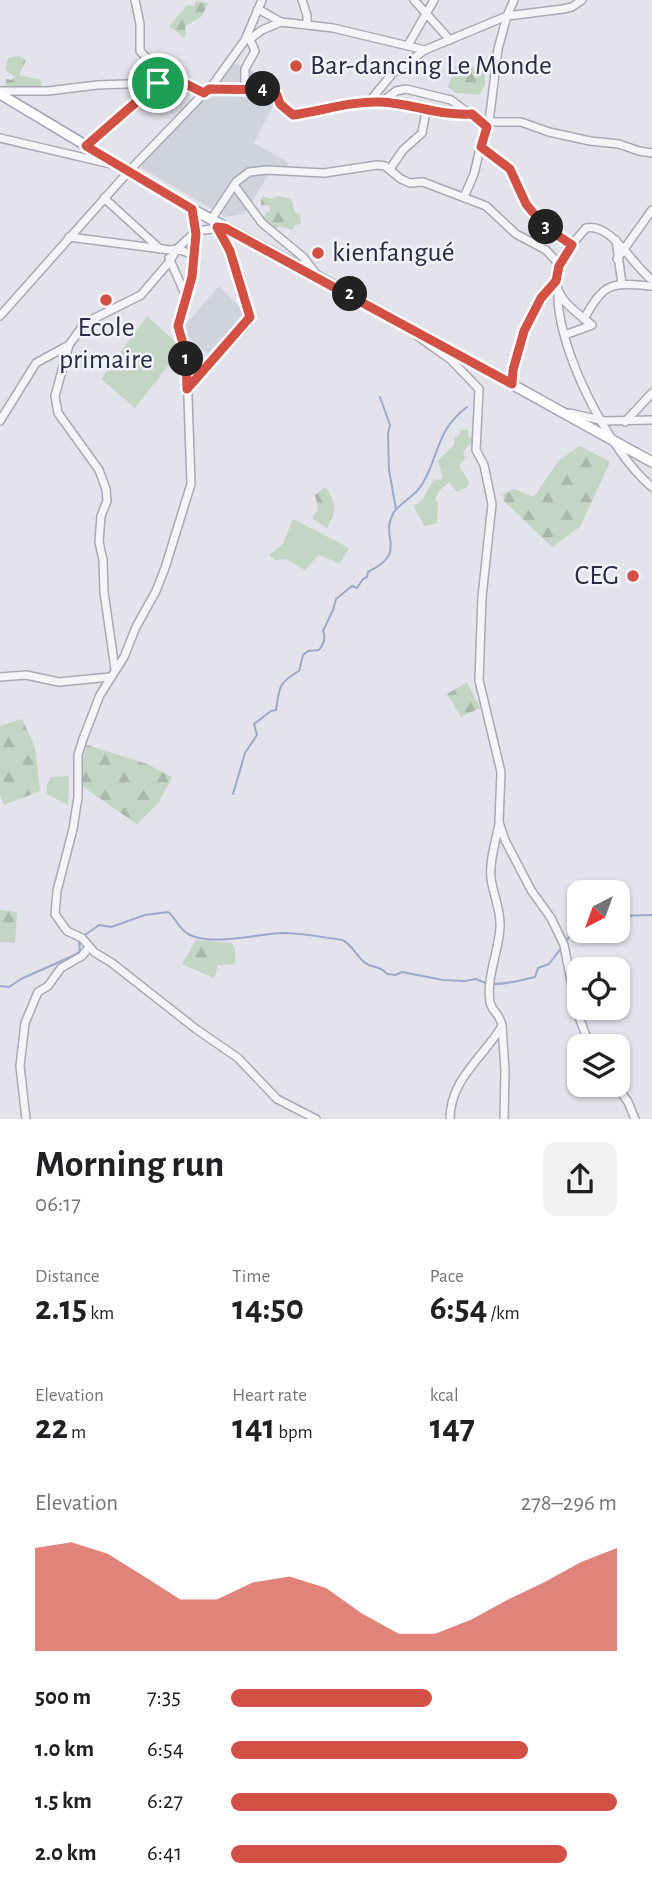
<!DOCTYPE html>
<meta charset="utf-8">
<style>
:root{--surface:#fff;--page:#f2f2f2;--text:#202124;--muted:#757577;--accent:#d25044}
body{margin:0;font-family:"Alegreya Sans",sans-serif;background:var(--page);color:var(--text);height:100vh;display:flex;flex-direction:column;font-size:26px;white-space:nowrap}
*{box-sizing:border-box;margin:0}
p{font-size:23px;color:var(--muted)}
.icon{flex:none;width:38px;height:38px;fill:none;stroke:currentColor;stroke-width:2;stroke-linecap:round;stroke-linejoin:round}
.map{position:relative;height:1119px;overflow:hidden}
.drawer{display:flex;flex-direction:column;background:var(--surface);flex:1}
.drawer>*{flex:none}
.needle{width:46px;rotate:221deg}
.buttons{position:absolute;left:567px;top:880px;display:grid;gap:14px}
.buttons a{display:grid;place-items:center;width:63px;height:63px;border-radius:14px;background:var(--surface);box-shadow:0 2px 5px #0004;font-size:35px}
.pin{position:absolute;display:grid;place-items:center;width:60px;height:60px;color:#fff;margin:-30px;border:4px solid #fff;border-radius:50%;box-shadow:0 2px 7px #0007}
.km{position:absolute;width:35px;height:35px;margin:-18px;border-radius:50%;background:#222;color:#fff;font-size:19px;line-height:35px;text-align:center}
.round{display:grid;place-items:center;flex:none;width:74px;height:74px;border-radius:14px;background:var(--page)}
.overview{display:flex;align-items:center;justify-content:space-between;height:119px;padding:0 35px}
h1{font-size:38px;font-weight:700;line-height:52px}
.stats{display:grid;grid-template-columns:repeat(3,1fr);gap:10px;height:119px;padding:7px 35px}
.stats div{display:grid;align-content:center}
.stats b{font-size:35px;font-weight:700}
.stats small{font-size:19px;font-weight:400}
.stats p{font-size:19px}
.chart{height:196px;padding:14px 35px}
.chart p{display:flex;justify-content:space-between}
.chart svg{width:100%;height:126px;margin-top:7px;fill:var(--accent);opacity:.7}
ul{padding:0 35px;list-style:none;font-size:23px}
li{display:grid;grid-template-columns:112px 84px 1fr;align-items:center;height:52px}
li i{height:18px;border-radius:9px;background:var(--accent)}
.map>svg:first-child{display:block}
.built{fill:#d0d2dd}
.grass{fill:#c3d5c3}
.forest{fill:url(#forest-firs)}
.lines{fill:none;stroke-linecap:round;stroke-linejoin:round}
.stream{stroke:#9ca8cb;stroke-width:2}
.minor-casing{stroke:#a7a9b5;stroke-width:10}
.major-casing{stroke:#a1a4b7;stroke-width:12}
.minor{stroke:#f5f5f9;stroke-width:7}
.major{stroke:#fff;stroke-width:9}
.route-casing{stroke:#fff;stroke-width:14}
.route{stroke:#d25044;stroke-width:9}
.poi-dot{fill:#d25044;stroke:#f2f3f8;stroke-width:2.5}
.labels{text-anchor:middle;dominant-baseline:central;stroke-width:5;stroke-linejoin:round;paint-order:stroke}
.poi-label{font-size:28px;fill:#292d43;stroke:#f2f3f8;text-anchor:start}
</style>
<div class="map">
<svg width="652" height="1119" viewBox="0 0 652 1119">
<defs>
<pattern id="forest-firs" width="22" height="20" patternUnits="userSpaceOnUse" patternTransform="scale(1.75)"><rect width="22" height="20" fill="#c3d5c3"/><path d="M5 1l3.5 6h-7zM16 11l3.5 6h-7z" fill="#a8b7a9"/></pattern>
</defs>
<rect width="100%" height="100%" fill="#e2e3eb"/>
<g class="built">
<polygon points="235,63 254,72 257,91 276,95 275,102 254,143 289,163 285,170 272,169 244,214 225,217 142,168 142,160 209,96"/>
<polygon points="219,286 245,313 209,355 181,330"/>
</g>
<g class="grass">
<polygon points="147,316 182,348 135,408 101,379"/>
<polygon points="461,430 468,430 469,438 475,437 474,443 468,446 463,452 465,458 459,466 469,482 467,487 457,492 449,482 439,491 435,500 438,502 437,523 424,526 414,506 423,499 434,479 438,480 443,478 438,461 454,445 454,438 459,435"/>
<polygon points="293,519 349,548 340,563 318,555 305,570 286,559 275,560 269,555 283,544"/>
<polygon points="69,776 68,805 47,794 47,784 51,777"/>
</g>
<g class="forest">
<polygon points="196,1 208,3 202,16 185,26 186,34 184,38 169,26 187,5 194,6"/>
<polygon points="19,56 26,60 19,75 41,80 42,89 5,90 6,79 12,80 14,76 5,70 8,58"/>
<polygon points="460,63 485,72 485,85 479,95 456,93 448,87 455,68"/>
<polygon points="263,196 270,199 279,196 291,199 295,213 300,215 301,224 295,225 292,230 280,226 275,229 264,217 267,212 270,211 269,205 261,206 261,200"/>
<polygon points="580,446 610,462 580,527 552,547 504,501 503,494 514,489 534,497 559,460"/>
<path d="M325 487C338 504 336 510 327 528L312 518 318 509 315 495Z"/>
<polygon points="467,682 480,708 461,717 447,694"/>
<polygon points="22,719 35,747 40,791 4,805 0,796 0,726"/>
<polygon points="87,745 147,764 172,777 159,802 137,824 76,782"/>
<polygon points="0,910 17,912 15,943 0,942"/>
<polygon points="196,940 231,943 235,948 235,964 218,965 214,978 182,964"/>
</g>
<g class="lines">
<g class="stream">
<polyline points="380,397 390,425 388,434 389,470 396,509"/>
<path d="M233 794 245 753 257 735 254 724 271 711 276 710C280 687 277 684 299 671L303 655 308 651 319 650C324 643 326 638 323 631L333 610 336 599 352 586 357 588 363 579 367 577 368 572C410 551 378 538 394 512 401 502 414 497 421 486 440 456 435 431 467 407"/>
<polyline points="618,916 652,915"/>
<path d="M82 937 99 925 111 927 145 915 168 912C177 919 178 929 190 935 214 946 256 934 282 933 302 933 322 937 342 940 354 945 356 958 367 964 374 968 381 966 387 974L395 975 402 972 443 980 465 981 476 979 488 984"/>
<polyline points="565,942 568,938 581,931"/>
<path d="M494 984C506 984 523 980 535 977L538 968 549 964 562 947"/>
<polyline points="0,986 9,987 21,979 77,954 80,950 79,941"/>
</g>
<g class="minor-casing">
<g id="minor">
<polyline points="135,0 140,24 140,51 162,74 181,82"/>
<polyline points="302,0 307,15 307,25"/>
<polyline points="414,0 450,40"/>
<polyline points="258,9 281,22 333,28 425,50"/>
<polyline points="250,39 262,30 281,22"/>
<polyline points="408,45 434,0"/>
<polyline points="209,88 269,90 277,95 280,104 293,115 354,104 382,102 396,91 406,89 451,100 487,127"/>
<polyline points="245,89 245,69 255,51 248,35"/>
<polyline points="0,91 48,91 97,85 182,82 204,93"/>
<polyline points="369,102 392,74 425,50 507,16 563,9 572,7 582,0"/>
<polyline points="382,102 449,115 472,114"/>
<polyline points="489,122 521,122 549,132 590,141 619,144 639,151 652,153"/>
<polyline points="0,138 115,165"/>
<polyline points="86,146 157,84"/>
<polyline points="481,147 510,169 526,204 545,227 572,245"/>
<polyline points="390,169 403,150 422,133 426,111"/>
<polyline points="234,185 262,223 303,257 317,275"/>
<polyline points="464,197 474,174 482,140 489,122 498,49 507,16 514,0"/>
<polyline points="104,198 160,249"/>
<polyline points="192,209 196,234 192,277 178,326 187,368 191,484 165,568 156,591 136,627 124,657 100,695 83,739 78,755 78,797 73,829 57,891 55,914 67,931 82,938 94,952 112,963 196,1029 238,1058 277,1099 316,1119"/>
<polyline points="69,237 170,250 177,249 196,231 221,228"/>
<polyline points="616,240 622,284"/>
<polyline points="169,258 186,296"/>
<polyline points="617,259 652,210"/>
<path d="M559 266 567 250 586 228C611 222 633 266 652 280"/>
<path d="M558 291C555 346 610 453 652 487"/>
<polyline points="0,316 129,171 214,83 245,40 262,0"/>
<path d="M584 319C605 281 611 283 652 286"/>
<polyline points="416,335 451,360 479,389 476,450 484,465 492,504 482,597 479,680 501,772 499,822 505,840 531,890 551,918 564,945 577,1012 590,1046"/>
<polyline points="69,345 55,396 58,413 99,470 106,489 107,501 101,516 99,542 103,560 104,592 115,669"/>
<path d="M512 384C514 349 529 304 556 281"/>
<path d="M188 389 248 323 250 317 230 252 217 227 211 220 236 182 249 172 266 170 324 173 377 165 385 166 401 179 410 183 423 182 486 206 516 234 546 250 557 262C558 268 556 273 556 280 557 301 578 313 592 325L565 335"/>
<polyline points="570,413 604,421 652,420"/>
<polyline points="0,421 36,363 69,345 82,327 91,320 141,295 170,261 177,249 194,255"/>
<polyline points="625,422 652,393"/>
<polyline points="0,677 26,675 59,682 110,677"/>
<polyline points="502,1026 505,1070 504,1119"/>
<polyline points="616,1085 628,1102 635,1119"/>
<polyline points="26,1119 20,1066 25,1023 38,992 48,986 61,968 82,956 89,947"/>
<path d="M450 1119C450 1079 483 1058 502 1026 501 1015 492 1012 490 1002 486 977 499 951 500 927 501 909 493 895 491 878 489 861 496 841 499 824"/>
</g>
</g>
<g class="major-casing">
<polyline id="major" points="0,94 192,209 317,276 652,462"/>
</g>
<use href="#minor" class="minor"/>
<use href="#major" class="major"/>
</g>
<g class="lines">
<g class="route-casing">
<path id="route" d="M182 82 204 93 209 89 269 90 277 95 280 104 293 115C322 111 351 101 380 102 412 103 437 116 472 114L487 127 481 147 510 169 526 204 545 227 572 245 559 266 556 281 541 298 524 331 513 370 512 384 225 228 217 227 230 251 250 317 187 389 186 354 178 326 192 277 196 234 192 209 86 146 158 83Z"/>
</g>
<use href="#route" class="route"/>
</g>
<g class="poi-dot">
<circle cx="296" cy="66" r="7"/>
<circle cx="318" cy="253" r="7"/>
<circle cx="106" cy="300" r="7"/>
<circle cx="633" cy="576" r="7"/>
</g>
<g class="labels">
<g class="poi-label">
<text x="310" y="66">Bar-dancing Le Monde</text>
<text x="332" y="253">kienfangué</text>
<text x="106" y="328" text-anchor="middle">Ecole<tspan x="106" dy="32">primaire</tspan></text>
<text x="619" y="576" text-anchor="end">CEG</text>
</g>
</g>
</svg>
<div class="buttons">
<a><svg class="needle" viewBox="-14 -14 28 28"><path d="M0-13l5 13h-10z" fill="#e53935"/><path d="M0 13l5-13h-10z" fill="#757577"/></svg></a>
<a><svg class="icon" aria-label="locate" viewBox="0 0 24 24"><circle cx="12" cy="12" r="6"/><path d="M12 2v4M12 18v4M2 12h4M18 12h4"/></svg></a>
<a><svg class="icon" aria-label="layers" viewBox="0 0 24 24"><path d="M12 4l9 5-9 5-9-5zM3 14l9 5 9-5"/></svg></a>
</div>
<div class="pin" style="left:158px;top:83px;background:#1e9e55"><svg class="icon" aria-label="arrive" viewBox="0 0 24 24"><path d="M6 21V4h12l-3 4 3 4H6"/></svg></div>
<b class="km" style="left:186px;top:359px">1</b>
<b class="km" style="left:350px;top:294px">2</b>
<b class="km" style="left:546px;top:227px">3</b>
<b class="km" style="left:263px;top:89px">4</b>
</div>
<section class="drawer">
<div class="overview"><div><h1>Morning run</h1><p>06:17</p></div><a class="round"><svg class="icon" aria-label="share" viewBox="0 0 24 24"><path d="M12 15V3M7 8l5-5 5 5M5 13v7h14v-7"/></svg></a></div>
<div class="stats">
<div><p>Distance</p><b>2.15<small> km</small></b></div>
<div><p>Time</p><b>14:50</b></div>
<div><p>Pace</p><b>6:54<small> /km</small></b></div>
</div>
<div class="stats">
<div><p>Elevation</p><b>22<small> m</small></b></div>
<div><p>Heart rate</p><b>141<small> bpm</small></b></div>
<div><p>kcal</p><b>147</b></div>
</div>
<div class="chart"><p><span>Elevation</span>278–296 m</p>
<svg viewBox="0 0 160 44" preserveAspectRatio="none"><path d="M0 44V8L10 6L20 10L30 18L40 26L50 26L60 20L70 18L80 22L90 31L100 38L110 38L120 33L130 26L140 20L150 13L160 8V44z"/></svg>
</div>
<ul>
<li><b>500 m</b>7:35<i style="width:52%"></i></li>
<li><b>1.0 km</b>6:54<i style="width:77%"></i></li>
<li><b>1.5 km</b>6:27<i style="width:100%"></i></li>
<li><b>2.0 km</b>6:41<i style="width:87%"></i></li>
</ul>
</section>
